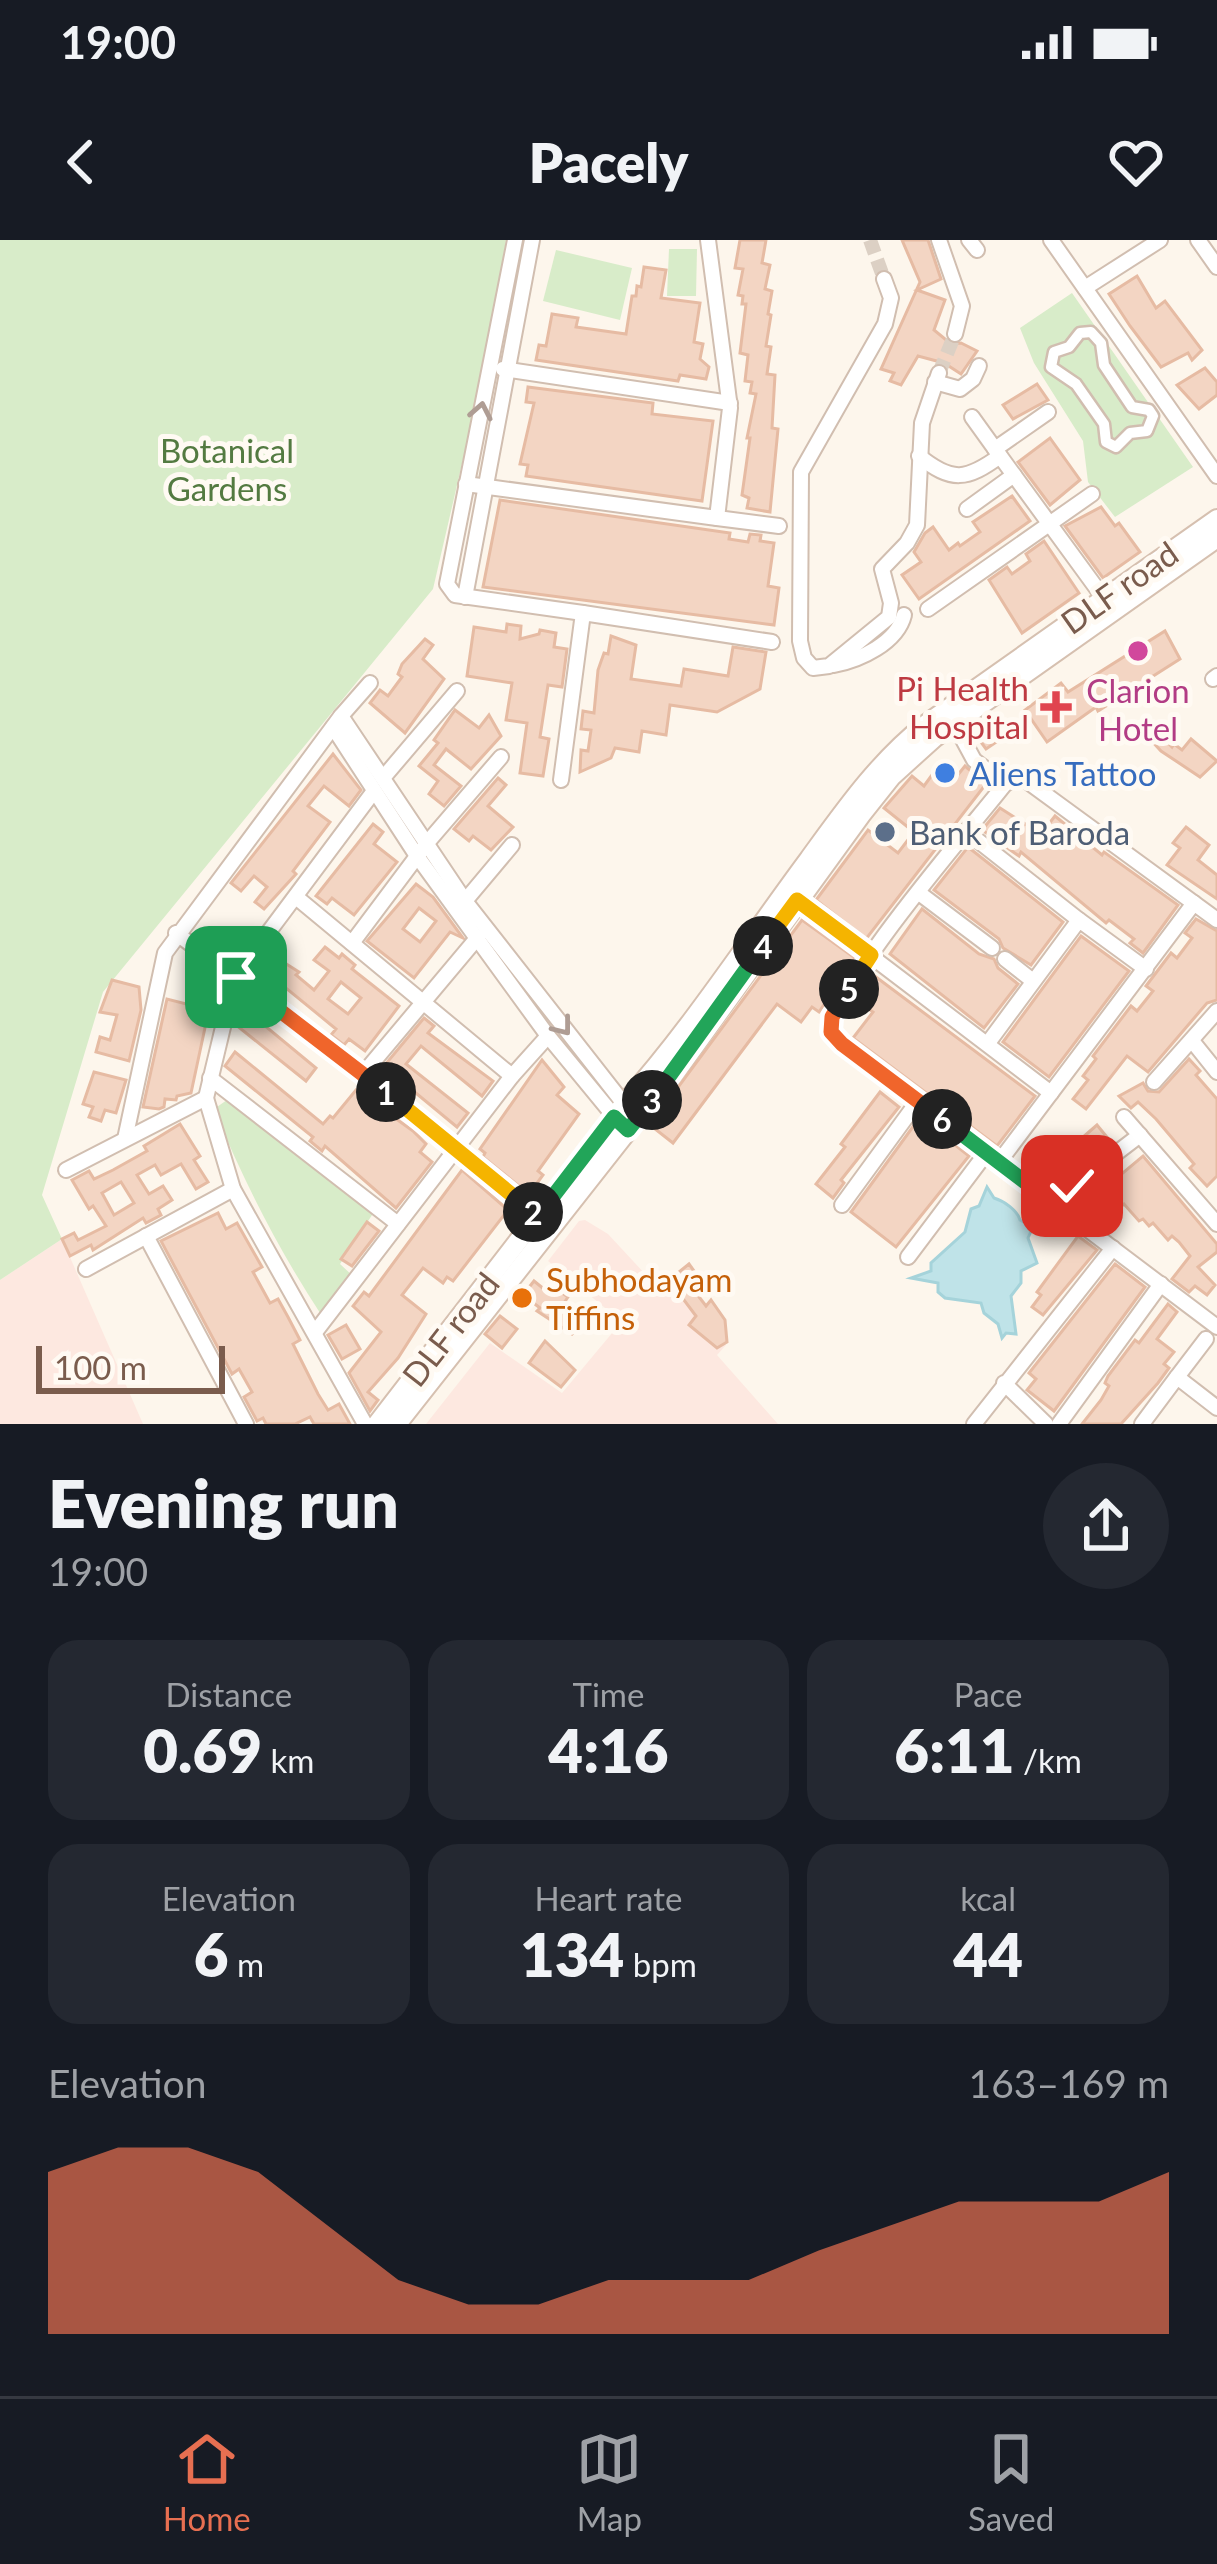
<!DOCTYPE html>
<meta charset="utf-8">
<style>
:root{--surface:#171b24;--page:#242831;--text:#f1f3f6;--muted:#9ea1a6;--line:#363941;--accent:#e76f51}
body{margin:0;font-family:Lato,sans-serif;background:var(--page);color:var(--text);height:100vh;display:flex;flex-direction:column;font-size:45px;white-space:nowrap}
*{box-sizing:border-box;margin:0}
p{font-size:39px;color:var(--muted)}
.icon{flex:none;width:66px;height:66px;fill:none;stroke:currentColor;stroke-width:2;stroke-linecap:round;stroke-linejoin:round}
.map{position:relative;height:1184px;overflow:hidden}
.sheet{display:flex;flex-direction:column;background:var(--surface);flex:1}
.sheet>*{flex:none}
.scale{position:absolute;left:36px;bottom:30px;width:189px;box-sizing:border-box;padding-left:12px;border:6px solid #7a5c4d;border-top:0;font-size:33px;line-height:42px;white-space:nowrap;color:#7a5c4d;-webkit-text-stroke:9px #fffaf3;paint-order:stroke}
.pin{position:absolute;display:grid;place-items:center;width:102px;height:102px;color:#fff;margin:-51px;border-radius:24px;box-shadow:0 6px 18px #0006}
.km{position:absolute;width:60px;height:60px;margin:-30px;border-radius:50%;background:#222;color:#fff;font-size:33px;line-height:60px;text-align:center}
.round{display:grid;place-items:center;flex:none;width:126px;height:126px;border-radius:63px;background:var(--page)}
.head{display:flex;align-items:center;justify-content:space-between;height:204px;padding:0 48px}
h1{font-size:66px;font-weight:800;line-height:90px}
.figures{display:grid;grid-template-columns:repeat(3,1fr);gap:18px;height:204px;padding:12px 48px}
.figures div{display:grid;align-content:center;border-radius:30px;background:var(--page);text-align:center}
.figures b{font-size:60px;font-weight:800}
.figures small{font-size:33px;font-weight:400}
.figures p{font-size:33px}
.chart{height:336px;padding:24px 48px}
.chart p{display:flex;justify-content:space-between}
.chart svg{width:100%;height:216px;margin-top:12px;fill:var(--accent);opacity:.7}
.status{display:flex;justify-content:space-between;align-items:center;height:84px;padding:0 60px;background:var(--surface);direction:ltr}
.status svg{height:33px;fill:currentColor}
header{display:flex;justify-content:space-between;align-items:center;height:156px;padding:0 48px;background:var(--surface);font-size:54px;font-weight:800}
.dock{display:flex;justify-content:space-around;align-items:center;height:168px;border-top:3px solid var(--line);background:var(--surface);font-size:33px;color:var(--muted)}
.dock a{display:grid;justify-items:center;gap:6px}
.dock .current{color:var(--accent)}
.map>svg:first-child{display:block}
.commercial{fill:#fde8e0}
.green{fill:#d8ecc9}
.water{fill:#bfe3e8;stroke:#a5d3da;stroke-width:3}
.building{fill:#f3d5c3;stroke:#e6bba3;stroke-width:3;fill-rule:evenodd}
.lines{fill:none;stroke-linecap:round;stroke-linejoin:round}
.minor-tunnel{stroke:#dcd0c4;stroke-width:14;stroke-dasharray:14 7;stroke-linecap:butt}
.pedestrian-casing{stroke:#d1beb0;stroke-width:15}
.minor-casing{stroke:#d1beb0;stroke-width:18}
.secondary-casing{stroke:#d6c0b0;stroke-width:22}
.pedestrian{stroke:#fff;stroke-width:10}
.minor{stroke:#fff;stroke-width:14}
.secondary{stroke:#fff;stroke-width:18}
.oneway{stroke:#af9d94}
.split-1-casing{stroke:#fff;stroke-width:24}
.split-2-casing{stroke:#fff;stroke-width:24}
.split-3-casing{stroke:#fff;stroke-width:24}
.split-4-casing{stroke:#fff;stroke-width:24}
.split-5-casing{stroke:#fff;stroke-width:24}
.split-6-casing{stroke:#fff;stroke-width:24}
.split-7-casing{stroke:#fff;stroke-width:24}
.split-1{stroke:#f0652b;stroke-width:15}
.split-2{stroke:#f5b400;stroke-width:15}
.split-3{stroke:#22a559;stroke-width:15}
.split-4{stroke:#22a559;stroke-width:15}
.split-5{stroke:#f5b400;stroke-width:15}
.split-6{stroke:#f0652b;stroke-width:15}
.split-7{stroke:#22a559;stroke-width:15}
.hotel-dot{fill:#d1479c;stroke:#fffaf3;stroke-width:4.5}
.health-dot{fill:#e0444e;stroke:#fffaf3;stroke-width:4.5}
.shop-dot{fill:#3f7fe0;stroke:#fffaf3;stroke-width:4.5}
.service-dot{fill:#5c6f8a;stroke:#fffaf3;stroke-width:4.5}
.food-dot{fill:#e8710a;stroke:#fffaf3;stroke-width:4.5}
.labels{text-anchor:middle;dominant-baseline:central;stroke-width:10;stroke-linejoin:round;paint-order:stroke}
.park-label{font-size:33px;fill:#537a41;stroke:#fffaf3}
.street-label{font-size:33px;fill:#7a5c4d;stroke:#fffaf3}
.health-label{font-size:33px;fill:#be3a42;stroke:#fffaf3;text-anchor:end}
.hotel-label{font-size:33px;fill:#b23c85;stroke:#fffaf3}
.shop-label{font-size:33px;fill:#366cbe;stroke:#fffaf3;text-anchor:start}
.service-label{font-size:33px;fill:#4e5e75;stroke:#fffaf3;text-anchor:start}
.food-label{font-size:33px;fill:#c56008;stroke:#fffaf3;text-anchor:start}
</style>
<div class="status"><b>19:00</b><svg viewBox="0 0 49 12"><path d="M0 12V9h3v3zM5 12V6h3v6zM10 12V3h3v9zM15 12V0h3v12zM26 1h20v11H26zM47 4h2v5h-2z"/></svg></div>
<header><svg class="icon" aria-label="back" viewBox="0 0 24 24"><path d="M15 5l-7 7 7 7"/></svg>Pacely<svg class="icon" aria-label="heart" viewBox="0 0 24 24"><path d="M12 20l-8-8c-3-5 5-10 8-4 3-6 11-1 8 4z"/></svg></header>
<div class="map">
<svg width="1217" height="1184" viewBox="0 0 1217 1184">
<rect width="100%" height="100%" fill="#fdf6ec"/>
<g class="commercial">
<polygon points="585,980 608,994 659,1049 667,1043 726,1105 717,1115 778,1184 426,1184 490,1103 562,1153 618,1086 616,1077 548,1021 579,981"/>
<polygon points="62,999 143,1184 0,1184 0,1040"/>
</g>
<g class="green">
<polygon points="0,0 506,0 485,124 433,349 103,752 42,955 62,999 0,1040"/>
<polygon points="669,9 697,9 696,56 667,56"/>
<polygon points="556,10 632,28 620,80 543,61"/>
<polygon points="1072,53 1193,227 1115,277 1088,242 1083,201 1034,123 1020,88"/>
<path d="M227 860 374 972 340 1024 354 1037 322 1076C278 1009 244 942 214 869Z"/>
</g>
<path class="water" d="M987 947 994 958C1004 961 1017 970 1020 980L1033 987 1028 998 1037 1023 1021 1031V1043L1011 1056 1016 1094 1006 1093 1002 1098 998 1084 984 1073 981 1063 945 1058 938 1052V1043L911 1038 931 1031V1023L965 992 971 969 979 966Z"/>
<g class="building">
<polygon points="740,0 766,0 762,23 770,25 765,49 772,51 768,74 771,75 766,106 771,107 767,134 775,135 772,188 778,189 770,272 747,268 749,258 742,255 750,198 747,198 756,154 750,153 752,142 745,141 748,115 740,113 746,64 742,64 743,56 738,55 743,29 735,28"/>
<polygon points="902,0 928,0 941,39 917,50 945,60 934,90 951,104 961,103 977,111 961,134 944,123 918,116 901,145 890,141 894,133 881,129 920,42"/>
<polygon points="644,27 666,30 661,58 700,63 694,102 703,104 700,119 709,127 706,139 680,135 678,141 536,120 539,105 546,106 552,74 578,78 576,87 626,94 632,56 636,56 637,46 641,47"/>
<polygon points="1137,36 1156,68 1165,61 1202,110 1192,120 1188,113 1161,127 1130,86 1109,54"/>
<polygon points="1205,128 1217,142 1217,155 1199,169 1177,145"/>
<polygon points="1037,144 1048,160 1013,179 1003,165"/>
<polygon points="528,147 653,163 652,174 713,181 702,261 526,236 528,225 520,224 534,163 526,162"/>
<polygon points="1050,198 1080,240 1050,265 1018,222"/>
<polygon points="1012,256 1030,281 919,359 902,335 921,322 914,312 925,293 933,287 949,310 958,303 960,306 980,292 973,282"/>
<polygon points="500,260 730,293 729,299 748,302 750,294 761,295 760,301 774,303 768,346 779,348 774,385 483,347"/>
<polygon points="1101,267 1115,286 1119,283 1140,312 1103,338 1065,286"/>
<polygon points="1044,301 1079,353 1022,393 989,340 1007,327 1012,334 1030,321 1026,314"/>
<polygon points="507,384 521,386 520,399 539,394 540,390 556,393 554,407 567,409 562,447 548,445 540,497 549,499 543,536 520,533 527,483 506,480 512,443 467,436 474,387 506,392"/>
<polygon points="1165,391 1180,419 1098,471 1096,467 1047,502 1025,470 1061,443 1068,452"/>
<polygon points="611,396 636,405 631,439 681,446 684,429 728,436 733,407 766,412 760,449 717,472 670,465 666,495 642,491 639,512 615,508 611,518 580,532 581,510 588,511 591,490 581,489 583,471 594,473 598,430 604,413 608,414"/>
<polygon points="425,399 433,405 423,419 444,439 405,493 370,463 380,450 388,456 402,437 398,434 402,424"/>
<polygon points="455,470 479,488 489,475 501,496 471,529 446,509 434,525 461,546 444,566 429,554 438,541 419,526 438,503 434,500"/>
<polygon points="988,478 1002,498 986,509 972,490"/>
<polygon points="1149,482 1172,507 1174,504 1182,510 1191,499 1217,521 1200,537 1161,511 1141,489"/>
<polygon points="333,514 361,550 349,566 324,546 308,566 330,582 293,631 296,634 264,669 255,662 267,647 254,636 241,651 231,643"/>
<polygon points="965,526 986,544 866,699 816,660 868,590 898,613 914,592 884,568 912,536 924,546 937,528 953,541"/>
<polygon points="498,538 506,545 488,566 513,587 491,610 473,596 469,601 454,589"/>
<polygon points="1000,568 1041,594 1055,576 1102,615 1104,612 1178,665 1143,713 1130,703 1134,699 1109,680 1106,683 1021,612 1019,616 982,590"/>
<polygon points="373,584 383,592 374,604 397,622 354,675 332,658 327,664 316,656"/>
<polygon points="1186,587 1209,605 1198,620 1217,635 1217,659 1167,625 1180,608 1173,603"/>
<polygon points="968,607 1063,682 1031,725 1003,708 999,699 934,650"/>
<path d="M416 644 433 657 463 698 450 692 414 738 367 701ZM419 668 436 681 420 702 403 689Z"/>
<polygon points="922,669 979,714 994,719 998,728 1018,744 984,788 890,714"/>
<polygon points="1196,679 1217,691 1217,760 1207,763 1148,832 1127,816 1086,869 1073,859 1088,840 1083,836 1096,819 1093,816 1131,766 1137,771 1153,751 1146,746 1171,713 1177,718 1192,698 1185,693"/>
<polygon points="802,680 855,718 819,772 812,767 801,782 777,764 673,903 650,885"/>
<polygon points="1081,696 1129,731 1049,837 1003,802"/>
<path d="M325 707 339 718 342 714 355 725 352 729 399 766 365 811 349 799 344 805 331 795 336 789 286 748 280 755 269 746 274 739 259 726 269 713 299 732 296 735 314 750 329 731 314 720ZM341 742 361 758 348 774 328 759Z"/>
<polygon points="872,734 1035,856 997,906 853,798 873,772 856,760"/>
<polygon points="112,740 139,747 141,770 129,821 96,812 100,797 110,800 117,775 100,772"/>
<polygon points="198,747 209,749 201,782 206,783 191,853 177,856 176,860 165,859 164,867 159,869 143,867 167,759 194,766"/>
<polygon points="247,771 316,828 306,841 236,785"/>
<polygon points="424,778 434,786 428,793 493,841 482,856 421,806 406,824 468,873 457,887 411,849 395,839 392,843 379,832"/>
<polygon points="235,812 323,884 330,876 333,878 356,850 413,891 426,904 420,912 432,922 396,968 325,906 322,911 310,901 313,897 225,826"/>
<polygon points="1189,819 1200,831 1196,835 1217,859 1217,936 1207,946 1190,928 1194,924 1156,879 1138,862 1131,868 1119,856 1143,843 1148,851 1159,852"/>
<polygon points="542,820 564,847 557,855 579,874 538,931 543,935 529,954 483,917 485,913 480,909"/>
<polygon points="94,832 126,840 116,873 105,870 101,881 89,877 93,867 83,864"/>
<polygon points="880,852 899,867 841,940 844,943 833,958 816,944 845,907 841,904"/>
<polygon points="920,877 969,916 896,1007 851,972"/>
<path d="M180 884 200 916 194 920 208 942 196 949 181 924 161 935 155 925 137 935 149 954 163 946 172 960 158 969 161 975 146 983 143 978 93 1010 91 1005 70 1016 62 999 74 993 78 1000 106 986 93 966 89 969 72 940 89 931 94 939 113 930 147 911 144 906ZM121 942 134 963 114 975 102 953Z"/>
<polygon points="1097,885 1111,902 1061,943 1042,920 1062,904 1067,911"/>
<polygon points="1143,916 1217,1004 1217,1012 1198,1027 1215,1045 1207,1055 1195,1046 1189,1052 1172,1039 1190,1016 1179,1002 1172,996 1168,1000 1153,983 1149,986 1143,979 1139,981 1124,964 1114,972 1100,960 1095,964 1085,951 1105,936 1111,943"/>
<polygon points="462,930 508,970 453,1041 447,1037 443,1043 423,1028 402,1055 426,1074 398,1118 368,1152 378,1160 370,1171 349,1133 381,1092 353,1066 364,1052 369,1056"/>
<polygon points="218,973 226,989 237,983 262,1027 253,1032 270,1063 278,1059 288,1077 300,1100 293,1104 318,1154 328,1170 339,1164 350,1184 314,1184 310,1177 295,1184 266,1184 263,1178 257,1181 244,1157 252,1152 239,1129 232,1134 161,1001"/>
<polygon points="367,982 379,991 352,1026 341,1019"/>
<polygon points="1078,996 1097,1010 1043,1075 1032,1067 1041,1055 1037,1052"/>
<polygon points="689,1024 702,1042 693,1049 706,1066 711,1060 725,1080 727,1102 717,1108 689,1085 696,1076 669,1040"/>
<polygon points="1115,1024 1145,1047 1054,1171 1027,1150 1036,1139 1029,1133"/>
<polygon points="534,1041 550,1054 555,1048 568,1057 564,1063 585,1079 572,1094 537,1071 540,1068 523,1055"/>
<polygon points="1168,1064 1177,1072 1157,1099 1174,1112 1164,1124 1169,1128 1158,1143 1121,1184 1082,1184 1101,1160 1109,1146 1105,1143 1108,1136 1135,1100 1139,1103"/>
<polygon points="500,1076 517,1089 502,1108 485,1094"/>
<polygon points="346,1085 360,1109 342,1119 328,1095"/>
<polygon points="545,1101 575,1130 561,1147 529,1123"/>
</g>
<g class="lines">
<g class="minor-tunnel">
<polyline points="870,0 884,39"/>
<polyline points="939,133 955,94"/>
</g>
<g class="pedestrian-casing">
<polygon id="pedestrian" points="1091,92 1101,103 1104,125 1132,167 1149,170 1153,176 1147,191 1130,193 1116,207 1106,202 1104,184 1076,144 1051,127 1054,112 1069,107 1080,93"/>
</g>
<g class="minor-casing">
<g id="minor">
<polyline points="515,0 447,344 455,355 583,373"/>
<polyline points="939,0 962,66 955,94"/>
<polyline points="969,0 977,10"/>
<polyline points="1051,0 1217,236"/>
<polyline points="1198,0 1217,27"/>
<polyline points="884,39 891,58 885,84 801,232 800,401 804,418 813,428 829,426 889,377 891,363 882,329 907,303 917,285 922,183 939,133"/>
<polyline points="1085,48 1160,0"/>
<polyline points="503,129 730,163"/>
<polyline points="935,142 960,149 973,139 979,126"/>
<polyline points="972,177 995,209"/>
<path d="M919 216C952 243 967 240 1000 216L995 209 1048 172"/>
<polyline points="1000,216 1103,357"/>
<polyline points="466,244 717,278 730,168 708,0"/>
<polyline points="967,269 1014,235"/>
<polyline points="717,278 779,286"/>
<polyline points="465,357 532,0"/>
<polyline points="928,369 1092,254"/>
<path d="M834 425C860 420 897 403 904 375"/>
<polyline points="1213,439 1217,436"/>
<polyline points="341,476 465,661 628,869"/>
<polyline points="954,483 974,520 1005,544"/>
<polyline points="333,487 417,616 548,796 618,881"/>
<polyline points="383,538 457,451"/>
<polyline points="561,540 583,373 772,402"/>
<polyline points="967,592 1079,680"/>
<polyline points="919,653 992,708"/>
<polyline points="296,657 512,836"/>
<polyline points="797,660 1051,853"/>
<polyline points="465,661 512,605"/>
<path d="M1217 680 1020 536 1005 544C969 590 834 744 831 792L842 804 1217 1087"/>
<polyline points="176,693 363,834 538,976"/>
<polyline points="352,703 427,603 501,517"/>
<polyline points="1005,719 1033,741"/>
<polyline points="1193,802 1217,832"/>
<polyline points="988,803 1079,680 1146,729"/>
<polyline points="363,834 478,697"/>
<polyline points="210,838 398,984"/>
<polyline points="1154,842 1217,771"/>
<polyline points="1124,877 1217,984"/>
<polyline points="125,899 165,713 341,476 370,443"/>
<polyline points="999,922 1194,663"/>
<polyline points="66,930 206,858"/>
<polyline points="842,965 918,861"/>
<polyline points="1058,967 1072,947 1140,895"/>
<polyline points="146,996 246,1184"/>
<polyline points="908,1017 987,912"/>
<polyline points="86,1029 233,949"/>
<polyline points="316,1091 512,836 548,796"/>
<polyline points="1177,1137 1206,1099"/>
<polyline points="1004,1143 1046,1184"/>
<polyline points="365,1184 233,949 206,858 235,737 374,551"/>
<polyline points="974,1184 1113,1008"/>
<polyline points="1059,1184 1161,1044"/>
<polyline points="1142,1184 1177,1137 1217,1168"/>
</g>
</g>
<g class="secondary-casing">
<g id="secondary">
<path d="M377 1184 624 864C692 788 748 701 809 619 844 571 878 522 925 485L1217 279"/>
<polyline points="397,1184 681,823 861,575 892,536 934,498 1217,298"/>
</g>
</g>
<use href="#pedestrian" class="pedestrian"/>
<use href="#minor" class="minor"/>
<use href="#secondary" class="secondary"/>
</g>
<defs><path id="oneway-chevron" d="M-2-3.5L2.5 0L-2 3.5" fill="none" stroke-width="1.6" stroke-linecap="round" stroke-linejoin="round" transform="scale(3)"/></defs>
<g class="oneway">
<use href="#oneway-chevron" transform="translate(481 171) rotate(-79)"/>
<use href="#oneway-chevron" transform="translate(563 787) rotate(52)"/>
</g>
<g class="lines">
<g class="split-1-casing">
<polyline id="split-1" points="236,737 386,852"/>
</g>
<g class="split-2-casing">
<polyline id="split-2" points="386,852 533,972"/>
</g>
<g class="split-3-casing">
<polyline id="split-3" points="533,972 538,976 614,877 628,890 652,860"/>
</g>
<g class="split-4-casing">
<polyline id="split-4" points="652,860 763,706"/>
</g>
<g class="split-5-casing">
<polyline id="split-5" points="763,706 797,660 871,715 849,749"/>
</g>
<g class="split-6-casing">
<polyline id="split-6" points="849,749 832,777 831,792 842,804 942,879"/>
</g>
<g class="split-7-casing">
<polyline id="split-7" points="942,879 1058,967 1072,946"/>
</g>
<use href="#split-1" class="split-1"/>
<use href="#split-2" class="split-2"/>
<use href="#split-3" class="split-3"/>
<use href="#split-4" class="split-4"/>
<use href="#split-5" class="split-5"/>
<use href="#split-6" class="split-6"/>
<use href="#split-7" class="split-7"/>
</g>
<circle class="hotel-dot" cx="1138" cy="411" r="12"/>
<path class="health-dot" d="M1050 449h12v12h12v12h-12v12h-12v-12h-12v-12h12z"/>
<circle class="shop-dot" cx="945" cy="533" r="12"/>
<circle class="service-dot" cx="885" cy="592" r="12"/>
<circle class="food-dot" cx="522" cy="1058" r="12"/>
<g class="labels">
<g class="park-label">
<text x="227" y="210">Botanical<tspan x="227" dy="38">Gardens</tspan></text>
</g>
<g class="street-label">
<text transform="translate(1119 347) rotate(-35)">DLF road</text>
<text transform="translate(450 1089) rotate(-52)">DLF road</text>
</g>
<g class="health-label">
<text x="1029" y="448">Pi Health<tspan x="1029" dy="38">Hospital</tspan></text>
</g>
<g class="hotel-label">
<text x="1138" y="450">Clarion<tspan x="1138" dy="38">Hotel</tspan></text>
</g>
<g class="shop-label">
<text x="969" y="533">Aliens Tattoo</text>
</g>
<g class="service-label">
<text x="909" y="592">Bank of Baroda</text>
</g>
<g class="food-label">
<text x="546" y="1039">Subhodayam<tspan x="546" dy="38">Tiffins</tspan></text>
</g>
</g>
</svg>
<div class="scale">100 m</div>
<div class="pin" style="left:236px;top:737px;background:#1e9e55"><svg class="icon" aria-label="arrive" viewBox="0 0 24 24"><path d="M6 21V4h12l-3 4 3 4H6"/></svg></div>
<div class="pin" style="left:1072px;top:946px;background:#d93025"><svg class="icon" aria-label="check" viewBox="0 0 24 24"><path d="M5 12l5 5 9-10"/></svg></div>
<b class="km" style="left:386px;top:852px">1</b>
<b class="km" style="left:533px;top:972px">2</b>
<b class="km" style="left:652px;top:860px">3</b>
<b class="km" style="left:763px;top:706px">4</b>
<b class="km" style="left:849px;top:749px">5</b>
<b class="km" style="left:942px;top:879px">6</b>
</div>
<section class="sheet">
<div class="head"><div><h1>Evening run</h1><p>19:00</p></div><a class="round"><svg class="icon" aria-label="share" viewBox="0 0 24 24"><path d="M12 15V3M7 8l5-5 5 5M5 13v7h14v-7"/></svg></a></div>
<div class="figures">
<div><p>Distance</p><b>0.69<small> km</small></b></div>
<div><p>Time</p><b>4:16</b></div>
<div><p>Pace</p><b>6:11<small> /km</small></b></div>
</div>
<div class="figures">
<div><p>Elevation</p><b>6<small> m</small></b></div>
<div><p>Heart rate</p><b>134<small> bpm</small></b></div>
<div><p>kcal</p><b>44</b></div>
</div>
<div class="chart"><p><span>Elevation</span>163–169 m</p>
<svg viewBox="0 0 160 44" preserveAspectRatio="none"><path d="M0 44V11L10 6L20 6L30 11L40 22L50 33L60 38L70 38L80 33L90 33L100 33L110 27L120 22L130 17L140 17L150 17L160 11V44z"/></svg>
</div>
</section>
<nav class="dock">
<a class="current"><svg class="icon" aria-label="home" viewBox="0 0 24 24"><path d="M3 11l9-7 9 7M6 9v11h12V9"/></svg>Home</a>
<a><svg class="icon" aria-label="map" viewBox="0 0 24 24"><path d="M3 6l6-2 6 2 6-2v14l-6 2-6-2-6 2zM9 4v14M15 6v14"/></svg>Map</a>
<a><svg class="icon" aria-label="saved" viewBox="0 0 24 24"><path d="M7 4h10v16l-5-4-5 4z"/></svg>Saved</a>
</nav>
